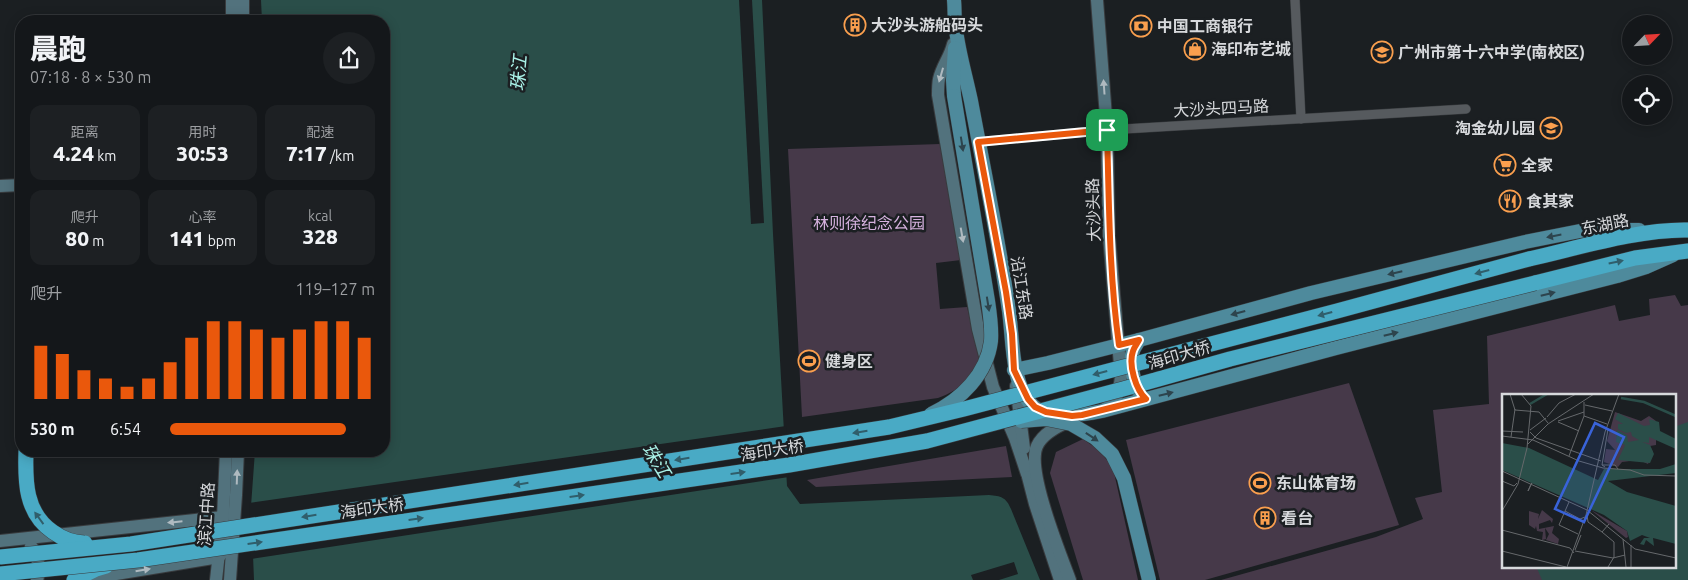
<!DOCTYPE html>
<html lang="zh">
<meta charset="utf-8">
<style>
:root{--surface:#14171a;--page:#1d2023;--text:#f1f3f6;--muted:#9d9fa2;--line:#333639;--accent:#ea580c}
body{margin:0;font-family:Ubuntu,"Noto Sans SC",sans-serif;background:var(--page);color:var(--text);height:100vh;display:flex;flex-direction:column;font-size:19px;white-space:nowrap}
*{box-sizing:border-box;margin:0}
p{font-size:16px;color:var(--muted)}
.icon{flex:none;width:28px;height:28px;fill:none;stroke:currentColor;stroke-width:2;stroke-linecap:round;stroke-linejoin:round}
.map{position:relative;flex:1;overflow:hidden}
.panel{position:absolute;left:15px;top:15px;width:375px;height:442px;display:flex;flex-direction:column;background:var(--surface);border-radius:20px;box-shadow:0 2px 12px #0003,0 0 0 1px var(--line)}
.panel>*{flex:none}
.needle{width:32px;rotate:65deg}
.tools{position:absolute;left:1622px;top:15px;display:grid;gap:10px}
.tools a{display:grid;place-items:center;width:50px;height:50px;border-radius:50%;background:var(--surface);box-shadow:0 2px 12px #0003,0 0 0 1px var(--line);font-size:25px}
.pin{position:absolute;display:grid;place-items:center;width:42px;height:42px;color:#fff;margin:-21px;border-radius:10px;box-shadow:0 2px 8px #0006}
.round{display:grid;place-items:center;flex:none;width:52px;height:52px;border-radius:26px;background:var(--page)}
.summary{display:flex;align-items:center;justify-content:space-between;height:85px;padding:0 15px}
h1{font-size:28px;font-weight:800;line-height:38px}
.figures{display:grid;grid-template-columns:repeat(3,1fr);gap:8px;height:85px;padding:5px 15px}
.figures div{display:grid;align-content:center;border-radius:12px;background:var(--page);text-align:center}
.figures b{font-size:21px;font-weight:800}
.figures small{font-size:14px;font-weight:400}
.figures p{font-size:14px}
.chart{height:140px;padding:10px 15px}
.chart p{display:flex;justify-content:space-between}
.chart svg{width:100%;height:90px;margin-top:5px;stroke:var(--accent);stroke-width:6}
ul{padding:0 15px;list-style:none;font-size:16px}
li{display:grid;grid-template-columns:80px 60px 1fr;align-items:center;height:38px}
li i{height:12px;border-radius:6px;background:var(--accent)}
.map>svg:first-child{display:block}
.green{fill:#463949;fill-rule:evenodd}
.water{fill:#2a4e49}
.pier{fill:#1b1f22}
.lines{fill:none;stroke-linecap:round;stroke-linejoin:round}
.street-casing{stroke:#383b3e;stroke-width:10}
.secondary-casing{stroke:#383b3e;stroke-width:14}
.primary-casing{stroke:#383b3e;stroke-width:15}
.highway-casing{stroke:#383b3e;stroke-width:16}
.street{stroke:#565a5e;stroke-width:9}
.secondary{stroke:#52727d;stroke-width:12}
.primary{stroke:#4e8a9c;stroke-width:14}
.highway{stroke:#49aac5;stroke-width:15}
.primary-bridge-casing{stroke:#383b3e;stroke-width:15;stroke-linecap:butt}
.highway-bridge-casing{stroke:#383b3e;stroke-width:16;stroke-linecap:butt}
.primary-bridge{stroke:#4e8a9c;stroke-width:14}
.highway-bridge{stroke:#49aac5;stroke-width:15}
.oneway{fill:#afbac0}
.oneway2{fill:#2d444d}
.oneway3{fill:#305e6b}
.route-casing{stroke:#fff;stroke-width:10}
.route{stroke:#ea580c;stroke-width:6}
.labels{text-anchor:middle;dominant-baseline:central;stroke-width:5;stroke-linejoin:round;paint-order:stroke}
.poi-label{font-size:16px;font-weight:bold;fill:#d7d9dc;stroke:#1b1f22;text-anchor:start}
.street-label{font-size:16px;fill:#d7d9dc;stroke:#1b1f22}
.park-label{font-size:16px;fill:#d6b2df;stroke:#1b1f22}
.water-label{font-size:18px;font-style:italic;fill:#a9f1e7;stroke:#1b1f22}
.inset-river{fill:none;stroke:#2a4e49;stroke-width:2.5}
.inset-road{fill:none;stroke:#66696c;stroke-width:1}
.view{fill:#3963d9;fill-opacity:0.15;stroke:#3963d9;stroke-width:2.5}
.inset-edge{fill:none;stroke:#d7d9dc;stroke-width:2.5}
</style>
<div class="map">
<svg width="1688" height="580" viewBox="0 0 1688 580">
<rect width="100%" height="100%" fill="#1b1f22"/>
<g class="green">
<path d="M940 144 961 260 936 263 940 309 967 307 980 359C969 380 960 390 938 398L802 417 788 149Z"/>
<path d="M1675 295 1681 306 1688 305V580H1221L1376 537 1423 519 1415 498 1442 492 1433 410 1489 404 1487 336 1615 305 1619 321 1650 315 1649 299ZM1503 395H1674V566H1503Z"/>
<polygon points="1349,383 1399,525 1205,580 1160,580 1126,440"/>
<polygon points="1083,439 1100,451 1113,468 1138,580 1083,580 1050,473 1056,452"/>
<polygon points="1006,446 1012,477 816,487 807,480"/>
</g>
<g class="water">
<path d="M261 0H762L773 234 787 486 800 504 989 495C1001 496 1006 497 1011 509L1040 580H254L251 506 255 451H384V21H262Z"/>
<polygon points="1688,422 1688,580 1542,580 1536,566 1674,566 1674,427"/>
</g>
<g class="pier">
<polygon points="739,0 752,0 764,223 751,224"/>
<polygon points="786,426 789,477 251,559 249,503"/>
<polygon points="1014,562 1018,574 999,580 973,580 971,575"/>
</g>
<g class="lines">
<g class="street-casing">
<g id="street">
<polyline points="1295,0 1301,119"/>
<polyline points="978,142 1107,130 1466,109"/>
</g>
</g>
<g class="secondary-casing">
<g id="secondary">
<polyline points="232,0 232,21"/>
<polyline points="243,0 243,21"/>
<path d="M1097 0 1107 130 1109 236 1121 377C1119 392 1117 402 1103 410"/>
<path d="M953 44C950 57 942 66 939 79 938 84 938 90 938 95L978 329 993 387 1015 438 1027 474"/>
<polyline points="0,186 21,185"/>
<polyline points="1016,386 1024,448"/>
<polyline points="1028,477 1035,504 1060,580"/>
<polyline points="0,541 223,517"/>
<path d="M31 546C38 555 41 569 37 580"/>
<polyline points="80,580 219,557 233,538"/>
<polyline points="216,580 223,517 226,451"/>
<polyline points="230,580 236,495 238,451"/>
<path d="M1070 580C1060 553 1026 470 1037 446 1043 433 1058 426 1070 421"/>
</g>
</g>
<g class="primary-casing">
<g id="primary">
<path d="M954 0C955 10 954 21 956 30 959 54 966 77 971 101 984 171 999 241 1009 311 1013 339 1011 384 1032 405 1048 420 1083 415 1102 411L1336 348 1617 276 1646 267 1673 255"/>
<polyline points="954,96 953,80 955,48"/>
<path d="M1139 340C1137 344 1134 347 1133 351 1129 363 1134 383 1140 394"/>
<polyline points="1014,370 1048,363 1139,340 1311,293 1525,242 1585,230 1639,230"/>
</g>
</g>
<g class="highway-casing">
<g id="highway">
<path d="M1529 259C1578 248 1638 229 1688 230"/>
<polyline points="1535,283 1635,258 1688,251"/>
<polyline points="74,580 96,569 106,566"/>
</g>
</g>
<use href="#street" class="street"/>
<use href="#secondary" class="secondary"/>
<use href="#primary" class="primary"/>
<use href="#highway" class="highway"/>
<g class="primary-bridge-casing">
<g id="primary-bridge">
<path d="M931 414C961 400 987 374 991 341 992 327 990 314 988 301L954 96"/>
<polyline points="1021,421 1046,419 1071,424 1095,438 1112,454 1124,478 1149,580"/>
</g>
</g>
<g class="highway-bridge-casing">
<g id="highway-bridge">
<path d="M26 451C25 481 25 513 53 532 63 539 72 543 85 543"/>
<polyline points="0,557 131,544 889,427 964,409 1337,311 1529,259"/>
<polyline points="0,574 138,560 789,465 927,441 1123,389 1230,359 1535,283"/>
</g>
</g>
<use href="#primary-bridge" class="primary-bridge"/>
<use href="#highway-bridge" class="highway-bridge"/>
</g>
<defs><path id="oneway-solid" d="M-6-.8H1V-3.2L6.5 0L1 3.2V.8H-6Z" transform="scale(1.25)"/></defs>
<g class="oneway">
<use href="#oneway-solid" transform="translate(941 75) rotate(106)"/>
<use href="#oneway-solid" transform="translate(1104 87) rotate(-94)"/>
<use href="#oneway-solid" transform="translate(962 235) rotate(80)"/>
<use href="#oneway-solid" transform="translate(237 477) rotate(-88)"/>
<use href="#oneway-solid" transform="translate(175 522) rotate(174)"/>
<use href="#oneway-solid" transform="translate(143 570) rotate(-9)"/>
</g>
<g class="oneway2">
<use href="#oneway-solid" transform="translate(962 144) rotate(81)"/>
<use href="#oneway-solid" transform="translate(1554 236) rotate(169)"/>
<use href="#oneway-solid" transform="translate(1395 273) rotate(167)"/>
<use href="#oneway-solid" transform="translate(1548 294) rotate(-14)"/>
<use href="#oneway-solid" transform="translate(988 304) rotate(81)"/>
<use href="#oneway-solid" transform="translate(1238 313) rotate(165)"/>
<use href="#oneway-solid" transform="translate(1391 334) rotate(-14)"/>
<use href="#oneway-solid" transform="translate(1166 394) rotate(-14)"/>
<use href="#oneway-solid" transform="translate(1092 437) rotate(34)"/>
</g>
<g class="oneway3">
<use href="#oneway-solid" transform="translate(1616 262) rotate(-12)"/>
<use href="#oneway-solid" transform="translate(1482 272) rotate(165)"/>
<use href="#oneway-solid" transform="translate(1325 314) rotate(165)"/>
<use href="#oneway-solid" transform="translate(1100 373) rotate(165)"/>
<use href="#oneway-solid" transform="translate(860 432) rotate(171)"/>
<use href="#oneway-solid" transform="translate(682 459) rotate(171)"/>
<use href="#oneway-solid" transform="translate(738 473) rotate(-8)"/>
<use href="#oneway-solid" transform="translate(521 484) rotate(171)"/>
<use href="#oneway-solid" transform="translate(577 496) rotate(-8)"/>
<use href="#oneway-solid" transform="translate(309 516) rotate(171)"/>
<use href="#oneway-solid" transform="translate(39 518) rotate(-126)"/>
<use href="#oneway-solid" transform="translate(416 519) rotate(-8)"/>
<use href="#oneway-solid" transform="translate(255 543) rotate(-8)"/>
</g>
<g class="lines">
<g class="route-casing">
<path id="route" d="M1107 130C1109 202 1109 273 1119 345L1139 340C1137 344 1134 347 1133 351 1128 365 1136 390 1146 399L1082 415 1072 416 1046 412 1035 407 1028 399 1014 370 1012 334 1006 292 978 142Z"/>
</g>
<use href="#route" class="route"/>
</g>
<defs>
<g id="building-ring" transform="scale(1.125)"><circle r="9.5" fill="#1b1f22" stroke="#fa9f4e" stroke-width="1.5"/><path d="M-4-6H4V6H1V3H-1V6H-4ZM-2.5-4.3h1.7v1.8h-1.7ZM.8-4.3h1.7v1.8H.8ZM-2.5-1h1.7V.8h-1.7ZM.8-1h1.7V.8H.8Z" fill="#fa9f4e"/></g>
<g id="bank-ring" transform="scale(1.125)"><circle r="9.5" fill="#1b1f22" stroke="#fa9f4e" stroke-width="1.5"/><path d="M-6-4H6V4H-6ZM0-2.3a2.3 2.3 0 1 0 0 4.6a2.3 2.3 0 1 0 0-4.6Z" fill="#fa9f4e"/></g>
<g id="shop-ring" transform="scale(1.125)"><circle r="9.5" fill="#1b1f22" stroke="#fa9f4e" stroke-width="1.5"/><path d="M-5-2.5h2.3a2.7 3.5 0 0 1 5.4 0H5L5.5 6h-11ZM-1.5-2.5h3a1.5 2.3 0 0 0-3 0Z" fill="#fa9f4e"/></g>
<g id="school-ring" transform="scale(1.125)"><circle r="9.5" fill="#1b1f22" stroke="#fa9f4e" stroke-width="1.5"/><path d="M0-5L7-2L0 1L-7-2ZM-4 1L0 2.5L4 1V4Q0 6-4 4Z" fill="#fa9f4e"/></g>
<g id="supermarket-ring" transform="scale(1.125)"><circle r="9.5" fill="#1b1f22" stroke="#fa9f4e" stroke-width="1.5"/><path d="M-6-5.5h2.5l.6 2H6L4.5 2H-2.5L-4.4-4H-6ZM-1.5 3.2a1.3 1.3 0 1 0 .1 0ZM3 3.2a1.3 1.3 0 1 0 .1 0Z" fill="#fa9f4e"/></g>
<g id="restaurant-ring" transform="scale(1.125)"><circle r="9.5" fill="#1b1f22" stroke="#fa9f4e" stroke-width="1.5"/><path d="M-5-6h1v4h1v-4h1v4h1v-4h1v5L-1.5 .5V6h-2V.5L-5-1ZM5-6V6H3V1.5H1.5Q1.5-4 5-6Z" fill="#fa9f4e"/></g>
<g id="stadium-ring" transform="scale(1.125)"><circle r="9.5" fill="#1b1f22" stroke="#fa9f4e" stroke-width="1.5"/><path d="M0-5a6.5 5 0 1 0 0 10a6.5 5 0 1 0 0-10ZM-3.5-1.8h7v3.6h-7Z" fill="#fa9f4e"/></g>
</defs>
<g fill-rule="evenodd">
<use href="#building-ring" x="855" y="25"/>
<use href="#bank-ring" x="1141" y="26"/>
<use href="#shop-ring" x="1195" y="49"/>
<use href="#school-ring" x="1382" y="52"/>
<use href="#school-ring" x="1551" y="128"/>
<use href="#supermarket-ring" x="1505" y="165"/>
<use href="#restaurant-ring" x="1510" y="201"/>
<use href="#stadium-ring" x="809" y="361"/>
<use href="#stadium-ring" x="1260" y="483"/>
<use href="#building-ring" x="1265" y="518"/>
</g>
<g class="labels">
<g class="poi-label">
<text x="871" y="25">大沙头游船码头</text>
<text x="1157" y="26">中国工商银行</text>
<text x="1211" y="49">海印布艺城</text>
<text x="1398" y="52">广州市第十六中学(南校区)</text>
<text x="1535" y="128" text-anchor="end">淘金幼儿园</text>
<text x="1521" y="165">全家</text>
<text x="1526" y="201">食其家</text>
<text x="825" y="361">健身区</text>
<text x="1276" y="483">东山体育场</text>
<text x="1281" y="518">看台</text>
</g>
<g class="street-label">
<text transform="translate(1221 108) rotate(-3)">大沙头四马路</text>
<text transform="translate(1093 210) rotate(-92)">大沙头路</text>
<text transform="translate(1605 224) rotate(-11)">东湖路</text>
<text transform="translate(1022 288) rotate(81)">沿江东路</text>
<text transform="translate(1179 355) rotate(-16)">海印大桥</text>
<text transform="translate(772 450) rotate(-9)">海印大桥</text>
<text transform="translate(372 508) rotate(-8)">海印大桥</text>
<text transform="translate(206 514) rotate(-86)">滨江中路</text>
</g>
<g class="park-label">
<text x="869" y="223">林则徐纪念公园</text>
</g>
<g class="water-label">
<text transform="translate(518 73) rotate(-85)">珠江</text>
<text transform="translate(657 460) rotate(58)">珠江</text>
</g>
</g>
<g transform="translate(1502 394)">
<rect width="174" height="174" fill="#1b1f22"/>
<path d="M113 18 139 27 147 22 154 27V51L148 52 151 58 146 70 137 66 120 68 116 73 102 68 104 55 113 56 105 47ZM40 116 51 125 50 129 48 126 37 130V135L52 132 50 139 57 145 56 150 44 146 47 140 43 134 44 145 40 146 41 138 35 137 34 132 33 135 27 131V117L37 120 36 125ZM89 116 125 137 126 143 124 144Z" fill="#463949"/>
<path d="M116 19 142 32 148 31 147 25 157 28 158 37 174 45V55L147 43V49L140 48 148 51 152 60 148 69 116 66 123 51 114 48 115 36 125 41 126 48 137 46 130 42 129 38 124 39 116 35V30H121L113 25ZM0 49 27 54 96 86 102 75H158L174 70V79L106 87 125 98 174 112V150L151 144 152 152 144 146 142 151 138 150 142 144H148L140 141 128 147 125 137 102 121 0 76Z" fill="#2a4e49"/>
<path class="inset-river" d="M119 4 142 8 174 22M28 10 45 0"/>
<path class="inset-road" d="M8 0 13 16 37 18 46 29M83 11 110 17M82 22 105 30M45 23 57 9 74 0M56 27 82 18M56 28 77 37M28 36 44 24M0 37 21 38M28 38 34 44 99 67M0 42 31 46 77 67 101 74 128 76 142 81 174 82M9 43 13 15M26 50 46 30 92 0M67 62 82 22V8M100 71H113L116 75M103 73 100 71 106 35M0 77 85 116 133 155 174 164M0 87 12 92 15 89M30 89 26 97 29 90ZM67 108 57 131 76 140M0 117 16 90 25 54 29 12 19 0M63 117 78 125 83 123M85 121 86 128 100 138M0 136 68 154 72 159M121 145 124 173M73 156 79 141M0 157 64 173M73 157 111 164 123 161M65 173 84 121 103 38 117 0M106 173 112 163V148L100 138 107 130M129 173V151"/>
<path class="view" d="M93 29 122 43 82 128 53 115Z"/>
<rect width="174" height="174" class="inset-edge"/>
</g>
</svg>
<div class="tools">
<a><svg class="needle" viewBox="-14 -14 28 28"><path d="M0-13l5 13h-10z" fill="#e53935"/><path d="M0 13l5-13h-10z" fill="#9d9fa2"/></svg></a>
<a><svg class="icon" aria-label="locate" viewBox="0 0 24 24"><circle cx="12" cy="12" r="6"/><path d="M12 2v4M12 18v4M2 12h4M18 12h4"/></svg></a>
</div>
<div class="pin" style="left:1107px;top:130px;background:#1e9e55"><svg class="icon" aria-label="arrive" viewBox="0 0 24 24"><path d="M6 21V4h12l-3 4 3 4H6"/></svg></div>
<section class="panel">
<div class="summary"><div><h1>晨跑</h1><p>07:18 · 8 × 530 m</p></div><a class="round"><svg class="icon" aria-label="share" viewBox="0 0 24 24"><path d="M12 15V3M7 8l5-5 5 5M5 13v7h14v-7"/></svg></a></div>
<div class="figures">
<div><p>距离</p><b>4.24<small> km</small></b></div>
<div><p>用时</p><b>30:53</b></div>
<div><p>配速</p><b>7:17<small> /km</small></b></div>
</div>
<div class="figures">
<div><p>爬升</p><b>80<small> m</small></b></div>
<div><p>心率</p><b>141<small> bpm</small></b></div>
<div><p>kcal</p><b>328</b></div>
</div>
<div class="chart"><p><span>爬升</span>119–127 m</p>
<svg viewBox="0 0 160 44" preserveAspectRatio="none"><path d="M5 44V18M15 44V22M25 44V30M35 44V34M45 44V38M55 44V34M65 44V26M75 44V14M85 44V6M95 44V6M105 44V10M115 44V14M125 44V10M135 44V6M145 44V6M155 44V14"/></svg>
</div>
<ul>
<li><b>530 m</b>6:54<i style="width:86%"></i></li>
</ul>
</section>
</div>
